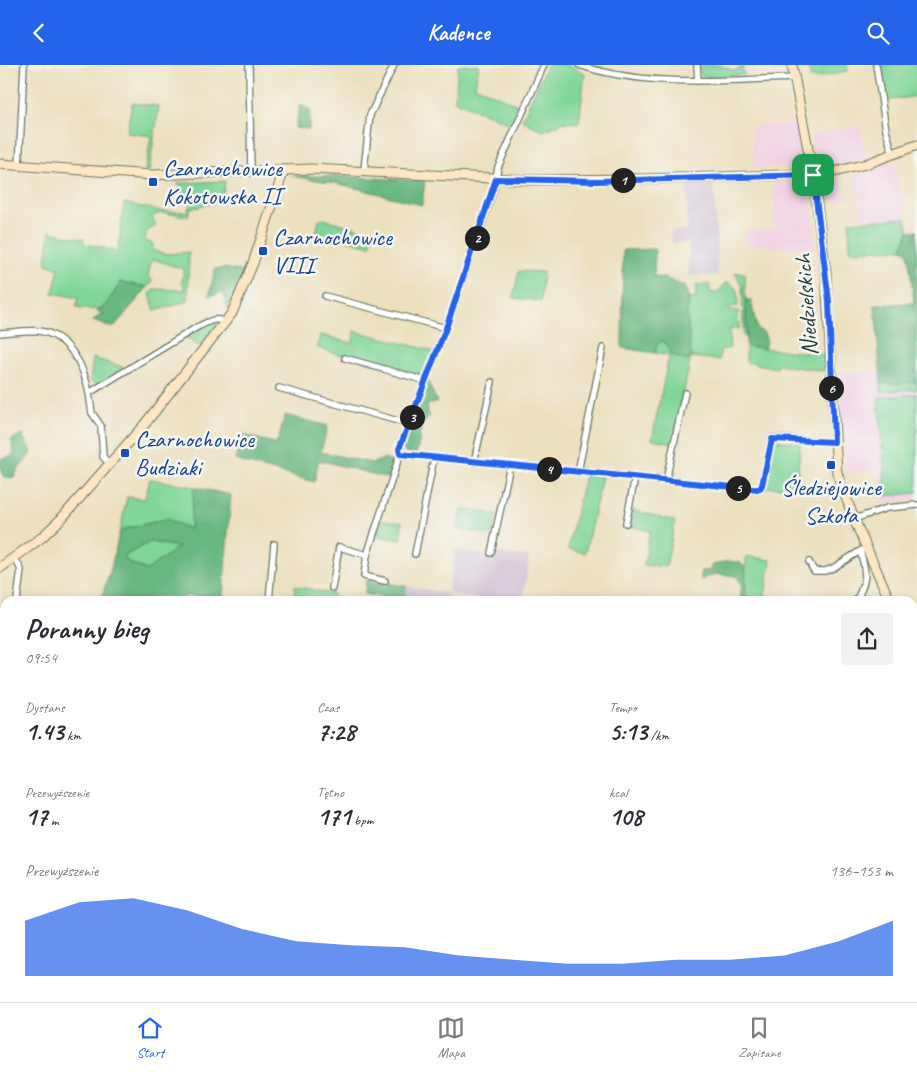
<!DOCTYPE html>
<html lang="pl">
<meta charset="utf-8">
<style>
:root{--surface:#fff;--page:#f2f2f3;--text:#2b2b33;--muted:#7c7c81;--line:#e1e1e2;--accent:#2563eb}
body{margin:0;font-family:Caveat,sans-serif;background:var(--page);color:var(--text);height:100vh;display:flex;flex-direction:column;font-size:19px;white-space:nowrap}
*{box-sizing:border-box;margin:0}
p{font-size:16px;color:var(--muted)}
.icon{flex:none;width:28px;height:28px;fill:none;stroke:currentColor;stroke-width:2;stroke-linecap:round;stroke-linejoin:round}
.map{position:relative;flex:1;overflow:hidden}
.sheet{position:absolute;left:0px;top:531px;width:918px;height:406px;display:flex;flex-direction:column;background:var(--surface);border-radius:15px 15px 0 0;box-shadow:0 2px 8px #0003}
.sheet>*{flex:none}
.pin{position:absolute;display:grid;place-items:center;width:42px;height:42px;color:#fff;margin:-21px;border-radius:10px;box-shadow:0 2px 8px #0006}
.km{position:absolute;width:25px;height:25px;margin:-12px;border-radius:50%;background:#222;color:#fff;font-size:14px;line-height:25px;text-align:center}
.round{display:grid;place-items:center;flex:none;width:52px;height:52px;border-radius:5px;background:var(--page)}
.head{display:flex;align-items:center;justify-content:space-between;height:85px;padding:0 25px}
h1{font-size:28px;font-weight:700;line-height:38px}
.stats{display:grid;grid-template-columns:repeat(3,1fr);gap:8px;height:85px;padding:5px 25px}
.stats div{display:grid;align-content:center}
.stats b{font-size:25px;font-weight:700}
.stats small{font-size:14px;font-weight:400}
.stats p{font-size:14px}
.chart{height:140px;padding:10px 25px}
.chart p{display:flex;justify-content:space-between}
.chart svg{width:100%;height:90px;margin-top:5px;fill:var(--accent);opacity:.7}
header{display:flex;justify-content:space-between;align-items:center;height:65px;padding:0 25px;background:var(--accent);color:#fff;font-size:22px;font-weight:700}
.menu{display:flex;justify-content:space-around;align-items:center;height:70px;border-top:1px solid var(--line);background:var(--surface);font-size:14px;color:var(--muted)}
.menu a{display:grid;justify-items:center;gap:2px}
.menu .selected{color:var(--accent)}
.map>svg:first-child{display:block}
.built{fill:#f1d0e4}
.industrial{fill:#cebed1}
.green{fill:#80d598;stroke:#508966}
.forest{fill:#68b680;stroke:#447a5a;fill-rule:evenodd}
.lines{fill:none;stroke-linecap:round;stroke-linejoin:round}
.stream{stroke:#53bcd0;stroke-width:2}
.street-casing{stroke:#677665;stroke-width:8}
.secondary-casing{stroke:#677665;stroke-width:11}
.street{stroke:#fff;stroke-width:5.5}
.secondary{stroke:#fce6c4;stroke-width:9}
.route-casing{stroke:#fff;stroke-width:10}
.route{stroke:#2563eb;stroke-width:6}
.transit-dot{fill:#1a4fb4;stroke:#f6f6f2;stroke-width:2}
.labels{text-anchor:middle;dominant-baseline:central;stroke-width:5;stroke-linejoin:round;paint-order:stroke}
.transit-label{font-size:24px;fill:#164399;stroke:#f6f6f2;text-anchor:start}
.street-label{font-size:24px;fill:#1f3d34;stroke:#f6f6f2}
</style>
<header><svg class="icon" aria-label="back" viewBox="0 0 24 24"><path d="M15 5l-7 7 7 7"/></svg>Kadence<svg class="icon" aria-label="search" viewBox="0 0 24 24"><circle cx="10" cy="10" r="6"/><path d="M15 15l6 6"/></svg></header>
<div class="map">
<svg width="917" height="937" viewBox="0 0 917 937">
<rect width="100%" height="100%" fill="#f6f6f2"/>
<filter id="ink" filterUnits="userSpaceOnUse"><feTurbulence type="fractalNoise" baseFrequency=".02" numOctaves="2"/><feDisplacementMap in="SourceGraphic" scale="10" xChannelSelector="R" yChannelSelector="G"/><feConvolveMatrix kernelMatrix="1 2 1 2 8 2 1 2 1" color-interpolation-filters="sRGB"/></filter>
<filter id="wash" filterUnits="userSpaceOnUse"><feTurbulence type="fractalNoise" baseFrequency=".0096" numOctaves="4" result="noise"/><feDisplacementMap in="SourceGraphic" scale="20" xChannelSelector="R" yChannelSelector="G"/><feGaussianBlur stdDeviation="1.12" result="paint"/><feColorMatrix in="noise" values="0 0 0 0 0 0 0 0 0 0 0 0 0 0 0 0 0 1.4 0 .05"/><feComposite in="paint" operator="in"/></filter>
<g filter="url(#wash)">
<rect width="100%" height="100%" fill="#ede0bf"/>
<g class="built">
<polygon points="798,58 804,98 802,101 753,103 752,61"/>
<polygon points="859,60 868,94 820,104 816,96 810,70"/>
<polygon points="894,96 906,153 863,156 854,110"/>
<polygon points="841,113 845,134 822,138 820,126 824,118"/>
<polygon points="803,116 809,121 817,185 746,179 746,165 775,165 774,117"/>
<polygon points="881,306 882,327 917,324 917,435 883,437 879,403 845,407 840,307"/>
</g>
<g class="industrial">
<polygon points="714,118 718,210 689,211 689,178 671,178 671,166 687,165 687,119"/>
<polygon points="455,484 495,492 497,488 529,491 523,536 479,534 449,528 447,536 403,536 406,521 448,528"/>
</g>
<g class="green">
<polygon points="458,0 479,0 475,21 520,41 512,60 455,36"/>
<polygon points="547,0 567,0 585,8 579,58 564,57 543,66 522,55"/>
<polygon points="699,0 720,0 734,6 743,2 744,10 705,12 701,11"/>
<polygon points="808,0 847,0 848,6 811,14"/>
<polygon points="881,0 917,0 917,31 885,36"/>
<polygon points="132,38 159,41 149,106 145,106 151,71 127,68"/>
<path d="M225 116 222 137C211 137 201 143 190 143L188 151 161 148 152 151 156 161 146 167 145 175 153 179V186L166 189 189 187 188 236 155 246 150 229 154 224 185 225 182 216 184 204 152 194 148 210 153 216 148 222 121 217C104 242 107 248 76 243L78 233 53 228 59 204 46 199 50 167 84 174 83 178 86 179 118 186 124 138 161 146 187 147 192 133 182 127 178 118Z"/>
<polygon points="320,153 374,168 370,181 316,167"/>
<polygon points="906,153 909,166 902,184 850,186 849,157"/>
<polygon points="519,206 543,207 541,236 513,233"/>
<polygon points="735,208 745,208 746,274 743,270 742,221"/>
<path d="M727 217C739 222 738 230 738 241L729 242 730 246H738L739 264H729L730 283 720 285V295L691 292 673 378 652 374 669 291 655 288 657 280 661 276 665 277 669 284 691 292 687 249 689 234H696V220H710V228L718 227Z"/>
<polygon points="216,257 218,259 198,282 186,272 202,262"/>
<polygon points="355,266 433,286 426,308 419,311 317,283 321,270 352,278"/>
<polygon points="746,281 825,290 825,306 778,300 777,303 746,297"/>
<polygon points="93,293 123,302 99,320 90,316"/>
<polygon points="917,317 917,324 881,327 881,319"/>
<polygon points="917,329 917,428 886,431 878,332"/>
<polygon points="775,375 800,378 797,423 764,422 772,378"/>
<polygon points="585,410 602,412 585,488 568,484"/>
<polygon points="150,414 194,422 190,465 167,454 120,465 127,432 145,434"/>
<polygon points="462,444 497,449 492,470 457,464"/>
<polygon points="632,445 675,456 666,502 644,500 650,466 628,461"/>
<polygon points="381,455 402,457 401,474 376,472"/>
<polygon points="150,477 179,482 147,505 132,499 122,492"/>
<polygon points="746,491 771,495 764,536 746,535"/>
<polygon points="295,521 333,529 333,536 294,536"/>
</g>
<g class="forest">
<polygon points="300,40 310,45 309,64 295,63"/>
<polygon points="291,111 341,111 425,116 422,140 336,118"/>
<polygon points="917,165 917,317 881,319 875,240 914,238 908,187 902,184 909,166"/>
<polygon points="655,184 654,212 662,212 684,221 689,234 687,249 691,292 688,296 670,290 665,277 661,276 657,280 655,288 622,283 623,185"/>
<polygon points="223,203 245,207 244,215 228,244 223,227 209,231 215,204"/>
<polygon points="121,217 148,222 113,263 93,256 102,248 97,246 104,242"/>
<polygon points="746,234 751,236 757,264 764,267 767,277 764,283 746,281"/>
<path d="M427 315 437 337 427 340 429 352C415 368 423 371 416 388L405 387 402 383Z"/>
<polygon points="285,350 328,361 321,387 373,398 385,393 393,398 388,413 319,395 314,417 235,395 242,369 277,379"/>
<path d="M22 369 31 387C26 398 18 402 14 412L4 413 0 404V394L12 391 14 386 11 375Z"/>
<path d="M194 422 231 430 223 531H185L184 536H100L110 507 120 465 167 454 190 464ZM150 477 178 482 147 505 132 499 123 492Z"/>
<polygon points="728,496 739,497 745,502 746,535 740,534 742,519 736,511 715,509 701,515 701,506 711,505 713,500"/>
<polygon points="366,515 406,521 404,536 365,529"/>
</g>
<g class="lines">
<g class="stream">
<polyline points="913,934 917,932"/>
<polyline points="901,937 906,935"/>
</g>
</g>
</g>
<g filter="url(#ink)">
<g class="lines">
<g class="street-casing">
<g id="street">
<polyline points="249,0 251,106"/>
<polyline points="544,0 498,102 494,124 446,263 399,384 400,389 753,424 760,424 762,420 772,373 833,377"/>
<path d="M579 0C648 23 722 15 795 13"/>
<polyline points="697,0 698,16"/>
<polyline points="876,0 886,65 893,90"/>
<polyline points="19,101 24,0"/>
<polyline points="364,105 370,50 394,0"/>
<polyline points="325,231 446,263"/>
<path d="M0 268C13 267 26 265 39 266 69 270 84 301 89 328"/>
<polyline points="345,293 426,316"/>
<polyline points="279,323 409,359"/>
<polyline points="474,397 492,317"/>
<path d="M110 399 103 392 101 361 92 348 89 328 199 261C207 258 216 251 225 257"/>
<polyline points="578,407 603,283"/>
<polyline points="666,415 685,328"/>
<polyline points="854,454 887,443 917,440"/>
<polyline points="626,458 635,412"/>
<polyline points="491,488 510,400"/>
<polyline points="415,489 434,393"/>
<polyline points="15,493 21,505 17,536"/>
<polyline points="809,497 814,506 825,506 833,503 860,486"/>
<polyline points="385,516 364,511 367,490 400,389"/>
<polyline points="332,523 339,482 367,490"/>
<polyline points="269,536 274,479"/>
<path d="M856 536C867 515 867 508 860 486L862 485"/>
<polyline points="0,601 5,584"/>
<polyline points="1,804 5,795"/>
<polyline points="912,883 917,889"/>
<polyline points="98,937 99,932"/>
<polyline points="264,937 265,932"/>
<polyline points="346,937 347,932"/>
<polyline points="494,937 495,932"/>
<polyline points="535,937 536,932"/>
<polyline points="597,937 598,932"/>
</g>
</g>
<g class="secondary-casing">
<g id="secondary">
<polyline points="792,0 813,110 826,208 837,408 854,454 890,536"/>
<polyline points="0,99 152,110 311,104 529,115 646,114 826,109 866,99 917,80"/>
<polyline points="0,503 41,473 61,454 144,360 232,248 253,198 284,105"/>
<polyline points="912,577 917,586"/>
<polyline points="912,840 917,834"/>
<polyline points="810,937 812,932"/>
</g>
</g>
<use href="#street" class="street"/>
<use href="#secondary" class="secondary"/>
</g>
</g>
<g class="lines" filter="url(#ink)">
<g class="route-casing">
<polygon id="route" points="813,110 829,236 834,377 772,374 762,420 760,424 753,424 400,389 399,384 446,263 496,114 596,116"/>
</g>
<use href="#route" class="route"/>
</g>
<g class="transit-dot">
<rect x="148" y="112" width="10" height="10" rx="2.5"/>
<rect x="258" y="181" width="10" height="10" rx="2.5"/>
<rect x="120" y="383" width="10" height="10" rx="2.5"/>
<rect x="826" y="395" width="10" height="10" rx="2.5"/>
</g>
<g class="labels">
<g class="transit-label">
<text x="163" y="103">Czarnochowice<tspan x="163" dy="28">Kokotowska II</tspan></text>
<text x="273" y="172">Czarnochowice<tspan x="273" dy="28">VIII</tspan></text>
<text x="135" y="374">Czarnochowice<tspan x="135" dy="28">Budziaki</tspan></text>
<text x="831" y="422" text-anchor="middle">Śledziejowice<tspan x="831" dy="28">Szkoła</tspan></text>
</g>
<g class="street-label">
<text transform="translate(806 240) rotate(-94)">Niedzielskich</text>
</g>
</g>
</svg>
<div class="pin" style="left:813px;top:110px;background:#1e9e55"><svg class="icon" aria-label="arrive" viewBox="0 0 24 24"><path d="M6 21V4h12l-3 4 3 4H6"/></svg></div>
<b class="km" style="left:623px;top:115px">1</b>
<b class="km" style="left:477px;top:173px">2</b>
<b class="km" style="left:412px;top:352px">3</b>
<b class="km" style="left:549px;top:404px">4</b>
<b class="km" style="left:738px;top:423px">5</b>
<b class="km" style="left:831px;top:323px">6</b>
<section class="sheet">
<div class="head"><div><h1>Poranny bieg</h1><p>09:54</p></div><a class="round"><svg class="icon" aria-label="share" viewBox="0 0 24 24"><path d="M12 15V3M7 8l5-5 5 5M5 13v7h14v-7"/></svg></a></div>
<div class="stats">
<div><p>Dystans</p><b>1.43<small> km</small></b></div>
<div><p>Czas</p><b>7:28</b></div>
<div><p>Tempo</p><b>5:13<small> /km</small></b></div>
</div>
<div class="stats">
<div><p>Przewyższenie</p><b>17<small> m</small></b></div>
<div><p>Tętno</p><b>171<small> bpm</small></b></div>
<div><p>kcal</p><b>108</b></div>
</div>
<div class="chart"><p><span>Przewyższenie</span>136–153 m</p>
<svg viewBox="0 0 160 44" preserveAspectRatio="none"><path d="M0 44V17L10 8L20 6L30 12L40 21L50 27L60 29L70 30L80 34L90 36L100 38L110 38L120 36L130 36L140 34L150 27L160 17V44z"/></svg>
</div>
</section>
</div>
<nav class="menu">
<a class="selected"><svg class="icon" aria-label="home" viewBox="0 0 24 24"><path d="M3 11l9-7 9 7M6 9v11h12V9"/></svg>Start</a>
<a><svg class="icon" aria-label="map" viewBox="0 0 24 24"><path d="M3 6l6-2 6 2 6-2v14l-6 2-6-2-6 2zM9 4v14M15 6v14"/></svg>Mapa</a>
<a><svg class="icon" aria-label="saved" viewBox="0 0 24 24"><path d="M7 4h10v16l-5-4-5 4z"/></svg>Zapisane</a>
</nav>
